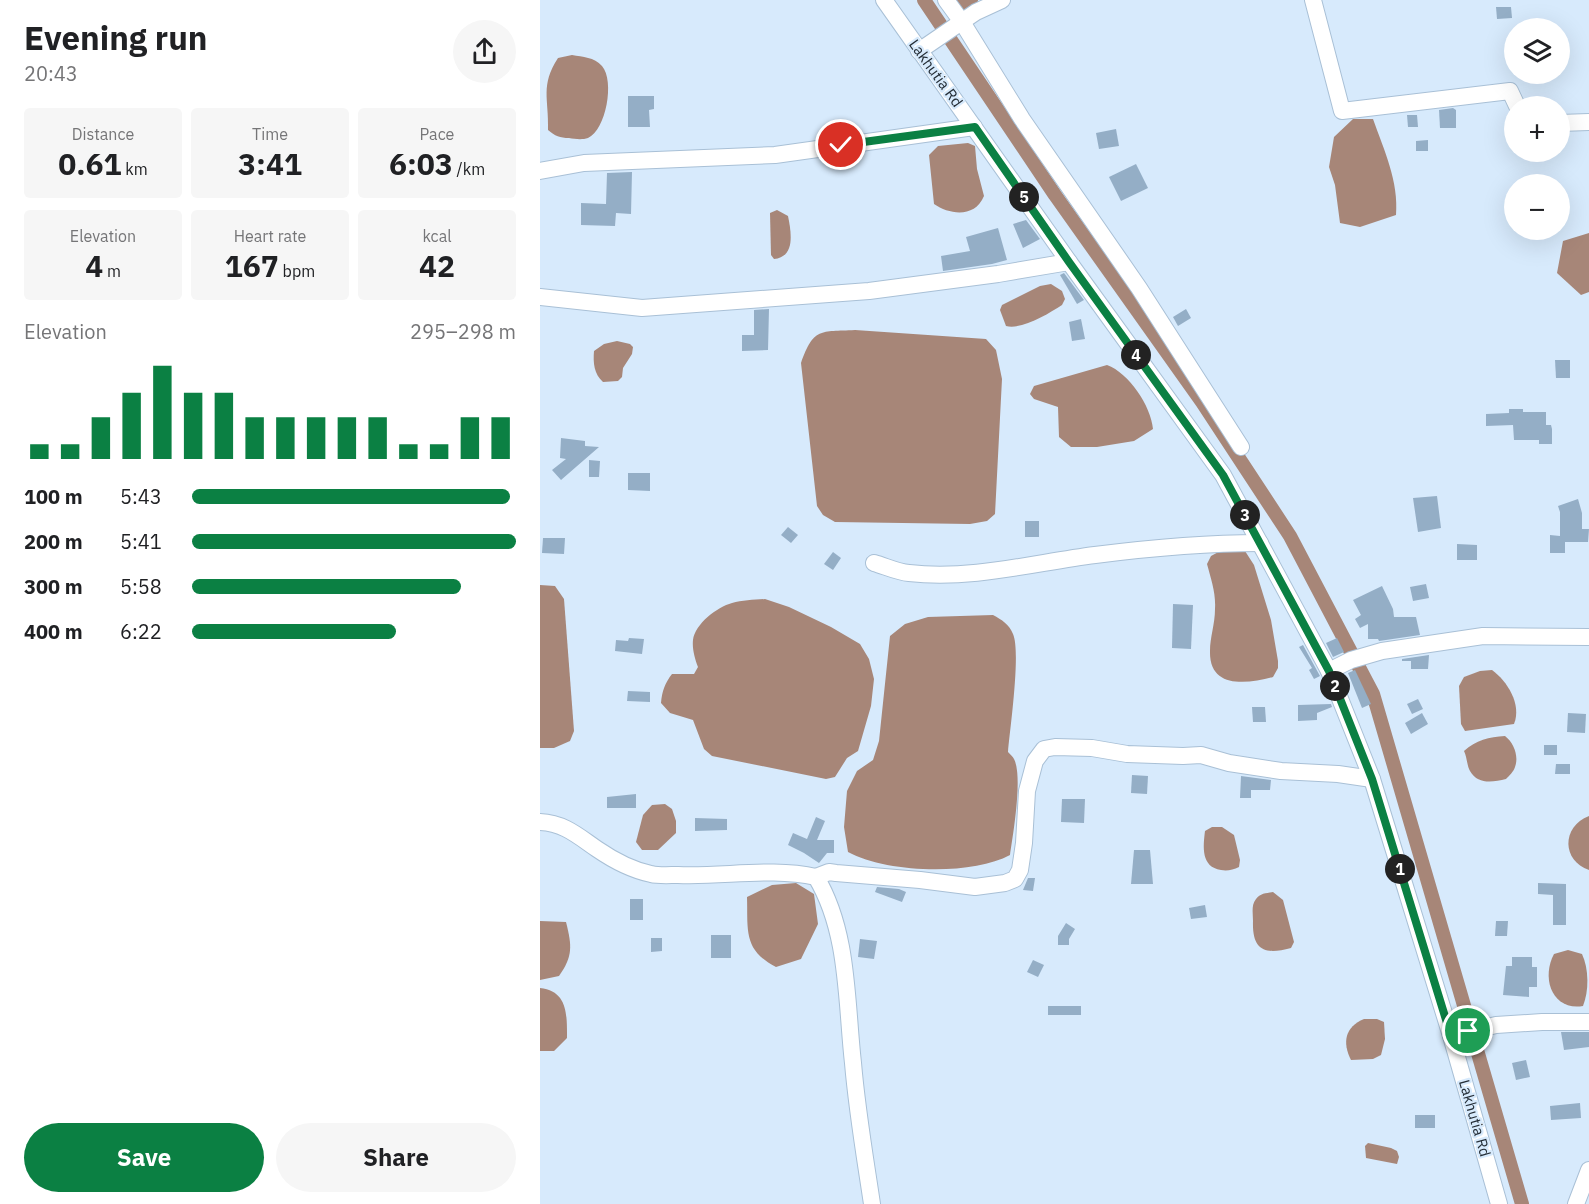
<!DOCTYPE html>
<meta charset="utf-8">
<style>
:root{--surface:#fff;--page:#f6f6f6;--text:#202124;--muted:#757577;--accent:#0b8043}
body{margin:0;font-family:"IBM Plex Sans",sans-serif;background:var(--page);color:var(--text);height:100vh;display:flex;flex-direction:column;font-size:22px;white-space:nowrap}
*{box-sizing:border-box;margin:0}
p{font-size:20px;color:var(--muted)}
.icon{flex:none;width:33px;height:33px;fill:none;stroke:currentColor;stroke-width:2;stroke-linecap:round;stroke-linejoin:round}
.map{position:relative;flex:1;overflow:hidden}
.sheet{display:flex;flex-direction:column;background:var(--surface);width:540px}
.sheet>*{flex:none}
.fabs{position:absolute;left:964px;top:18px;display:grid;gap:12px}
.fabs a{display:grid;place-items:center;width:66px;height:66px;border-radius:50%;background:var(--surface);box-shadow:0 6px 24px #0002;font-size:30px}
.pin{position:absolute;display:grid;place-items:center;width:51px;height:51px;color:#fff;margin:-26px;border:3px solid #fff;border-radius:50%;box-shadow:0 2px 6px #0007}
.km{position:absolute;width:30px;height:30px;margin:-15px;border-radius:50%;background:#222;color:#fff;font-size:16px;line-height:30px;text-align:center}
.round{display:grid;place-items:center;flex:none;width:63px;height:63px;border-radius:32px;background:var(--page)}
.head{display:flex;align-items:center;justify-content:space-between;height:102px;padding:0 24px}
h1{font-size:33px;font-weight:800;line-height:45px}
.metrics{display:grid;grid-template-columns:repeat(3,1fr);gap:9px;height:102px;padding:6px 24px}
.metrics div{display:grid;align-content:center;border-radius:6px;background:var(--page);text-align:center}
.metrics b{font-size:30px;font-weight:800}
.metrics small{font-size:16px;font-weight:400}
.metrics p{font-size:16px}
.chart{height:168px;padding:12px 24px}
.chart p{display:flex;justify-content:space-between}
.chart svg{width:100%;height:108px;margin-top:6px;stroke:var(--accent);stroke-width:6}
.primary-button{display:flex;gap:12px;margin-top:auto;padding:12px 24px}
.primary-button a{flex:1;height:69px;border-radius:36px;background:var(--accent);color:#fff;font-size:24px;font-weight:800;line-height:69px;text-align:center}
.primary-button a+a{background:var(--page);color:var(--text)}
ul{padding:0 24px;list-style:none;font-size:20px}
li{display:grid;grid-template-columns:96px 72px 1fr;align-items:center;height:45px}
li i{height:15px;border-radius:8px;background:var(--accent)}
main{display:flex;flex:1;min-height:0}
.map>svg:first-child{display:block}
.water{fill:#a78678}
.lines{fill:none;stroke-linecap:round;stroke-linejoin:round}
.canal{stroke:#a78678;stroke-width:14}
.building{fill:#94aec6}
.minor-casing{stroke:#a9c0d6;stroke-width:18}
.minor{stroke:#fff;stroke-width:16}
.route-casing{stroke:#fff;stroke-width:12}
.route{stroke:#0b8043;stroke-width:8}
.labels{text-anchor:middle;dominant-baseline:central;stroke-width:4.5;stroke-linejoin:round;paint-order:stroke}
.street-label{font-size:15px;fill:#252e37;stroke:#d7eafc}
</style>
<main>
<section class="sheet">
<div class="head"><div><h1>Evening run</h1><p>20:43</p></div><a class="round"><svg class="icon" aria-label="share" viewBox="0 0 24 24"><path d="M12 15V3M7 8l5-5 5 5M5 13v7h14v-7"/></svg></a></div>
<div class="metrics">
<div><p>Distance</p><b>0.61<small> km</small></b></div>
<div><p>Time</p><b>3:41</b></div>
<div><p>Pace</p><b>6:03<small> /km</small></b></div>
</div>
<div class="metrics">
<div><p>Elevation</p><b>4<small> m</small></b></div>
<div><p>Heart rate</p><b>167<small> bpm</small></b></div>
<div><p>kcal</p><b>42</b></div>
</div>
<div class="chart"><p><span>Elevation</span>295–298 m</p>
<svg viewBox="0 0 160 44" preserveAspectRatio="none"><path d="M5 44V38M15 44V38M25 44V27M35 44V17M45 44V6M55 44V17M65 44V17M75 44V27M85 44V27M95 44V27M105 44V27M115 44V27M125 44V38M135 44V38M145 44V27M155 44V27"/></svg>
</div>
<ul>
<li><b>100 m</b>5:43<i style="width:98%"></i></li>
<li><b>200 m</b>5:41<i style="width:100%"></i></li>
<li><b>300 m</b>5:58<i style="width:83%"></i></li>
<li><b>400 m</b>6:22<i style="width:63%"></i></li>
</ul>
<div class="primary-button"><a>Save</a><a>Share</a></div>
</section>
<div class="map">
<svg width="1049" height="1204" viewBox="0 0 1049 1204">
<rect width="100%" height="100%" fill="#d7eafc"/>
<g class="water">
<path d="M32 55C43 57 54 57 62 66 75 81 66 130 48 138 42 140 35 139 29 138 20 138 15 136 8 130 9 98 0 86 18 58Z"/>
<path d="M813 119H833C844 150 859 182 856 215L820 227 800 223 795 185 789 167 794 137Z"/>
<path d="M428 143 435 146 437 169 444 196C435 218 410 215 394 204L389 155 398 146Z"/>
<path d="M237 210 248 216C251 231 256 257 234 259L231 255 230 213Z"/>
<polygon points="1049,233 1049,292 1041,295 1017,273 1023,241"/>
<path d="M511 284 522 291 525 299 522 305C508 314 482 330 466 326L460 310 462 305 500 286Z"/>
<path d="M315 330 446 339 456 350 462 379 455 514 447 521 430 524 295 522 283 515 277 506 261 363C274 327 280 332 315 330Z"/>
<path d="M77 341 90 344 93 347 92 354 83 368 82 377 78 381 63 382C54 374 53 363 54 351L64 344Z"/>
<path d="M567 365C589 373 611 406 613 429L594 441 557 447H531L519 437 518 407 494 399 490 394 494 386Z"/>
<path d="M682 550 705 551 714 565 731 620 738 661V668L733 677C707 684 669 689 670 651 670 637 675 624 675 609 676 593 671 579 667 564L671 556Z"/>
<polygon points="0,585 15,586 24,599 34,731 30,741 14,748 0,748"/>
<path d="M225 599 249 607 291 627 320 644 329 659 334 679 331 706 318 751 307 758 295 777 286 779 172 756 164 749 153 720 130 713 121 703C122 691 125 683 132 674H154L158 667C155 659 152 649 153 640 155 624 177 607 192 603 202 600 214 600 225 599Z"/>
<path d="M453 615C462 620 469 624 473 634 481 652 470 729 468 752 470 754 473 757 474 759 483 776 473 835 470 855 431 876 347 873 308 852L304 827 307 791 317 771 333 760 339 741 350 636 365 624 388 617Z"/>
<path d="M952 670C967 681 982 704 974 724L925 731 921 724 919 686 924 677 940 671Z"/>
<path d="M965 736C974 743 979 756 975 767 974 771 969 776 966 779 953 782 938 785 930 771 927 766 927 757 924 751 936 740 949 737 965 736Z"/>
<polygon points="125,804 132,809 136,821 136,833 118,850 102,850 96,842 103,815 112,805"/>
<path d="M1049 816V870C1022 861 1021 827 1049 816Z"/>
<path d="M672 827H682L694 835 700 860 699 867C693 870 687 871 681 870 661 867 663 847 665 831Z"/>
<path d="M256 883 274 894 278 924 261 959 236 967C203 950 208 930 207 897L232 885Z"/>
<path d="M733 892 743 900 754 942 751 948C725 955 712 951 713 921 713 914 711 905 716 899 720 893 727 893 733 892Z"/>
<path d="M0 921 26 922C32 946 33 956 19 976L0 980Z"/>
<path d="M1028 950 1042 954C1049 969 1049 991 1043 1006 1012 1011 1001 978 1014 954Z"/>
<path d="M0 988C28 991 27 1015 27 1038L14 1051H0Z"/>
<path d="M824 1019H837L844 1022 845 1039 841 1055 833 1059 811 1060C802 1042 805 1027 824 1019Z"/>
<polygon points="828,1143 851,1148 857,1151 859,1157 857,1164 826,1158 825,1146"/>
</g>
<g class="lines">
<g class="canal">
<polyline points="384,0 515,195 662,402 750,536 833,694 982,1204"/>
<polyline points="419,4 431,0"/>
</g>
</g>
<g class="building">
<polygon points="956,7 971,7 972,18 957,19"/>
<polygon points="88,96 114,96 114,109 109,110 110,127 88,127"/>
<polygon points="913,108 916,110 916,128 900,128 899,110"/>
<polygon points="867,115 877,115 878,127 868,127"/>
<polygon points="576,129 579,146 559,149 556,133"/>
<polygon points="888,140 888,151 876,151 876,141"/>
<polygon points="596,164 608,188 581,201 569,177"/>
<polygon points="92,172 91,214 76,213 75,226 41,225 41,203 66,204 67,173"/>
<polygon points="486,220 500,239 483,248 473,224"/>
<polygon points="458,228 467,260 452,264 403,271 401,256 430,251 426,237"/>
<polygon points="524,273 544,300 537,304 520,275"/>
<polygon points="229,309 228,350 202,351 202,335 214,335 214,310"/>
<polygon points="646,309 651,318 638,326 633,317"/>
<polygon points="541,319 545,339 532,341 529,322"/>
<polygon points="1015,360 1030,360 1030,378 1016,378"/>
<polygon points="969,409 983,409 983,412 1006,412 1006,425 1011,425 1012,429 1012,444 999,444 999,440 974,440 973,425 946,426 946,414 969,413"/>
<polygon points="21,438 45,441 45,446 59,447 21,480 12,470 26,459 20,458"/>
<polygon points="49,460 60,461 59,477 49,477"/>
<polygon points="88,473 110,473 110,491 88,490"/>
<polygon points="897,496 901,528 878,532 873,498"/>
<polygon points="1038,499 1042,513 1042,529 1049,529 1048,542 1025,542 1025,553 1010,553 1010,535 1020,536 1020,512 1018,506"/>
<rect x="485" y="521" width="14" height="16"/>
<polygon points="248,527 258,535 251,543 241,535"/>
<polygon points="3,538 25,538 24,554 2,553"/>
<polygon points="917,544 937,545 937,560 917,560"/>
<polygon points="293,552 301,558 293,570 284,564"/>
<polygon points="886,584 889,598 873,601 870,587"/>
<polygon points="842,586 853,609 854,617 876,617 880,635 839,641 838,639 828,639 828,624 820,628 815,619 821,615 813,600"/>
<polygon points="633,604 653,605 651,649 632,648"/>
<polygon points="89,638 104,639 102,654 75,651 76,640 88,641"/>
<polygon points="797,638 804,652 793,657 786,643"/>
<polygon points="763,645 780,676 774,679 769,670 772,668 759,647"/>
<polygon points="889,655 888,669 871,669 871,661 862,661 862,659"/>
<polygon points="815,670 831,704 822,708 808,673"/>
<polygon points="88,691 110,692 110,702 87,701"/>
<polygon points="878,699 883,709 872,714 867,704"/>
<polygon points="791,704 792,707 777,713 777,720 758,721 758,705"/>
<polygon points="712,707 725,707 726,722 713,722"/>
<polygon points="882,713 888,724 871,734 865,723"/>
<polygon points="1028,713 1046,714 1045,733 1027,732"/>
<rect x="1004" y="745" width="13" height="10"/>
<polygon points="1016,764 1030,764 1030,774 1015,774"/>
<polygon points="592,775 608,776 607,794 591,793"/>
<polygon points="701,776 731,780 730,790 711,790 711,798 700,798"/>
<polygon points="96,794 96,808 67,808 67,797"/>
<polygon points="522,799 545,799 544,823 521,822"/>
<polygon points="276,817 285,821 277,840 294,840 294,853 287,853 279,863 264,853 248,845 253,833 267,839"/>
<polygon points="155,818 187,819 187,830 155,831"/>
<polygon points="594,850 610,850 613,884 591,884"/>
<polygon points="488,878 495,878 493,891 483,890"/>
<polygon points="998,883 1026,884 1026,925 1013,925 1013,895 998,894"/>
<polygon points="337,887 359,889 366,892 362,902 335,892"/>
<rect x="90" y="899" width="13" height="21"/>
<polygon points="665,905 667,917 651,919 649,908"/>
<polygon points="956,921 968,921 967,936 955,936"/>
<polygon points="526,923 535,929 529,939 529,945 518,945 518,936"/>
<rect x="171" y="935" width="20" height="23"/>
<polygon points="111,938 122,938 122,951 111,952"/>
<polygon points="320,939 337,941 334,959 318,957"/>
<polygon points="972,957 992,957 992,967 997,967 997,987 989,987 989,997 963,995 966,966 972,966"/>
<polygon points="493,960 504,965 498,977 487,972"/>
<rect x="508" y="1006" width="33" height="9"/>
<polygon points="1021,1032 1049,1032 1049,1047 1024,1050"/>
<polygon points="986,1060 990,1077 976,1080 972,1063"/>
<polygon points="1040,1103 1041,1118 1011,1120 1010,1106"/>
<rect x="875" y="1115" width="20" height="13"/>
</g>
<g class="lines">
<g class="minor-casing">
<g id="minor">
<polyline points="344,0 529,262 683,475 789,671 832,779 911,1036 959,1204"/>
<polyline points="406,0 422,22 482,119 599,288 701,447"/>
<polyline points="773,0 802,111 970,91 977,106"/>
<polyline points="379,51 436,12 462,0"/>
<polyline points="1020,123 1049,122"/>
<polyline points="0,171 44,163 235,155 434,127"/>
<polyline points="0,297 102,308 329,291 458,274 529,262"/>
<path d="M334 563C345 566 357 572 369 573 432 580 493 563 555 555 610 548 665 543 720 543"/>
<polyline points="789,671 811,660 842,651 943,636 1049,637"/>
<path d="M0 822C24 823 38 836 57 849 73 860 92 870 111 874 119 876 130 875 138 875 184 877 232 867 276 877 309 932 306 1001 313 1063 317 1111 325 1157 332 1204"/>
<polyline points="276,877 289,872 296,873 380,880 435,887 465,883 475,879 480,870 484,843 487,791 495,761 504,749 515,747 552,748 587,754 643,756 661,755 689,763 741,771 798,774 832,779"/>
<polyline points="911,1036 956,1025 1002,1022 1049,1022"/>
<polyline points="1036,1204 1049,1170"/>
</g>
</g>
<use href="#minor" class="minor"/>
</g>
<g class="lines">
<g class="route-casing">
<polyline id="route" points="301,145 435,127 529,262 683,475 789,671 832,779 911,1036 928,1031"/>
</g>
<use href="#route" class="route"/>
</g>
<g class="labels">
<g class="street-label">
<text transform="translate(396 73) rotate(54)">Lakhutia Rd</text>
<text transform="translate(935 1118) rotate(74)">Lakhutia Rd</text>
</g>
</g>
</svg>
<div class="fabs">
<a><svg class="icon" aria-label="layers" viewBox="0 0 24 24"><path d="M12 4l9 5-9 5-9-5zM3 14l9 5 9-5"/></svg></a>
<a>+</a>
<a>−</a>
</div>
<div class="pin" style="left:928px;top:1031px;background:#1e9e55"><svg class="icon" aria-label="arrive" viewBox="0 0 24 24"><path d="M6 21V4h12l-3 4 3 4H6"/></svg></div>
<div class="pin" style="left:301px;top:145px;background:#d93025"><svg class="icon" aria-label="check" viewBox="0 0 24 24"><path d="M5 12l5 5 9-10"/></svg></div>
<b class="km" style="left:860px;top:869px">1</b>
<b class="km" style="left:795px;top:686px">2</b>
<b class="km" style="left:705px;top:515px">3</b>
<b class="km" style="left:596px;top:355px">4</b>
<b class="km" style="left:484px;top:197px">5</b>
</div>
</main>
